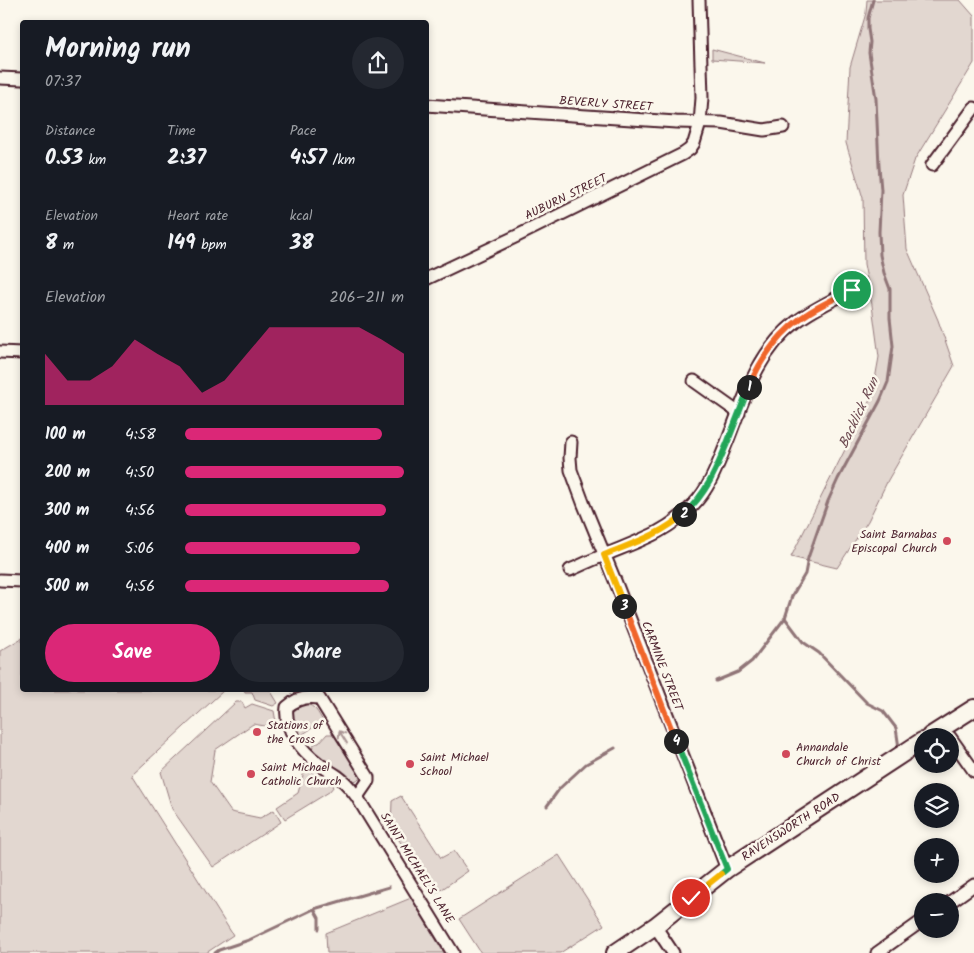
<!DOCTYPE html>
<meta charset="utf-8">
<style>
:root{--surface:#171b24;--page:#242831;--text:#f1f3f6;--muted:#9ea1a6;--accent:#db2777}
body{margin:0;font-family:Kalam,sans-serif;background:var(--page);color:var(--text);height:100vh;display:flex;flex-direction:column;font-size:19px;white-space:nowrap}
*{box-sizing:border-box;margin:0}
p{font-size:16px;color:var(--muted)}
.icon{flex:none;width:28px;height:28px;fill:none;stroke:currentColor;stroke-width:2;stroke-linecap:round;stroke-linejoin:round}
.map{position:relative;flex:1;overflow:hidden}
.details{position:absolute;left:20px;top:20px;width:409px;height:672px;display:flex;flex-direction:column;background:var(--surface);border-radius:5px;box-shadow:0 2px 8px #0003}
.details>*{flex:none}
.tools{position:absolute;left:914px;top:728px;display:grid;gap:10px}
.tools a{display:grid;place-items:center;width:45px;height:45px;border-radius:50%;background:var(--surface);box-shadow:0 2px 8px #0003;font-size:25px}
.pin{position:absolute;display:grid;place-items:center;width:42px;height:42px;color:#fff;margin:-21px;border:2px solid #fff;border-radius:50%;box-shadow:0 1px 5px #0007}
.km{position:absolute;width:25px;height:25px;margin:-12px;border-radius:50%;background:#222;color:#fff;font-size:14px;line-height:25px;text-align:center}
.round{display:grid;place-items:center;flex:none;width:52px;height:52px;border-radius:26px;background:var(--page)}
.overview{display:flex;align-items:center;justify-content:space-between;height:85px;padding:0 25px}
h1{font-size:28px;font-weight:700;line-height:38px}
.figures{display:grid;grid-template-columns:repeat(3,1fr);gap:8px;height:85px;padding:5px 25px}
.figures div{display:grid;align-content:center}
.figures b{font-size:21px;font-weight:700}
.figures small{font-size:14px;font-weight:400}
.figures p{font-size:14px}
.chart{height:140px;padding:10px 25px}
.chart p{display:flex;justify-content:space-between}
.chart svg{width:100%;height:90px;margin-top:5px;fill:var(--accent);opacity:.7}
.primary-button{display:flex;gap:10px;margin-top:auto;padding:10px 25px}
.primary-button a{flex:1;height:58px;border-radius:30px;background:var(--accent);color:#fff;font-size:20px;font-weight:700;line-height:58px;text-align:center}
.primary-button a+a{background:var(--page);color:var(--text)}
ul{padding:0 25px;list-style:none;font-size:16px}
li{display:grid;grid-template-columns:80px 60px 1fr;align-items:center;height:38px}
li i{height:12px;border-radius:6px;background:var(--accent)}
.map>svg:first-child{display:block}
.green{fill:#e2d7d0;stroke:#967b7e}
.lines{fill:none;stroke-linecap:round;stroke-linejoin:round}
.stream{stroke:#907477;stroke-width:3}
.street-casing{stroke:#4a1f2b;stroke-width:15}
.secondary-casing{stroke:#4a1f2b;stroke-width:20}
.street{stroke:#fbf7ec;stroke-width:11}
.secondary{stroke:#fbf7ec;stroke-width:16}
.oneway{stroke:#ab9695}
.split-1-casing{stroke:#fff;stroke-width:10}
.split-2-casing{stroke:#fff;stroke-width:10}
.split-3-casing{stroke:#fff;stroke-width:10}
.split-4-casing{stroke:#fff;stroke-width:10}
.split-5-casing{stroke:#fff;stroke-width:10}
.split-6-casing{stroke:#fff;stroke-width:10}
.split-1{stroke:#f0652b;stroke-width:6}
.split-2{stroke:#22a559;stroke-width:6}
.split-3{stroke:#f5b400;stroke-width:6}
.split-4{stroke:#f0652b;stroke-width:6}
.split-5{stroke:#22a559;stroke-width:6}
.split-6{stroke:#f5b400;stroke-width:6}
.poi-dot{fill:#d1495b;stroke:#fbf7ec;stroke-width:2}
.labels{text-anchor:middle;dominant-baseline:central;stroke-width:5;stroke-linejoin:round;paint-order:stroke}
.street-label{font-size:12px;fill:#4a1f2b;stroke:#fbf7ec}
.poi-label{font-size:12px;fill:#4a1f2b;stroke:#fbf7ec;text-anchor:start}
.water-label{font-size:14px;font-style:italic;fill:#6d4a51;stroke:#fbf7ec}
</style>
<div class="map">
<svg width="974" height="953" viewBox="0 0 974 953">
<rect width="100%" height="100%" fill="#fbf7ec"/>
<filter id="ink" filterUnits="userSpaceOnUse"><feTurbulence type="fractalNoise" baseFrequency=".02" numOctaves="2"/><feDisplacementMap in="SourceGraphic" scale="10" xChannelSelector="R" yChannelSelector="G"/><feConvolveMatrix kernelMatrix="1 2 1 2 8 2 1 2 1" color-interpolation-filters="sRGB"/></filter>
<g filter="url(#ink)">
<g class="green">
<polygon points="867,0 960,0 974,16 974,63 915,159 903,195 907,249 938,320 954,366 888,480 868,521 837,568 791,557 872,396 879,357 872,305 864,264 863,198 846,143 850,67 866,13"/>
<polygon points="712,49 765,63 712,59"/>
<polygon points="22,638 22,690 224,690 132,775 233,935 206,953 0,953 0,651"/>
<polygon points="244,690 270,690 278,703 273,706 255,700 252,692 245,692"/>
<polygon points="236,702 242,702 245,708 252,704 274,711 277,728 253,724 215,750 210,782 231,812 260,818 274,810 281,822 213,867 172,809 161,772"/>
<path d="M305 704C315 705 318 713 323 721L300 736C292 719 285 713 305 704Z"/>
<path d="M327 734H333L359 773 360 779 354 781 342 770 326 762 312 749C313 745 315 743 319 743Z"/>
<polygon points="305,768 334,786 329,792 285,819 277,807 298,793"/>
<polygon points="401,796 441,858 454,851 468,871 435,894 391,828 392,801"/>
<polygon points="559,855 604,925 560,953 481,953 459,919"/>
<polygon points="411,898 444,953 327,953 326,933"/>
</g>
<g class="lines">
<g class="stream">
<polyline points="873,0 868,18 868,29 870,42 869,53 876,99 879,166 881,190 879,232 880,255 884,273 890,289 890,318 893,346 888,382 880,401 838,479 828,501 808,558 805,574 792,596 785,618 803,642 819,653 867,703 883,711 896,728 899,748"/>
<polyline points="716,681 738,672 752,661 785,618"/>
<polyline points="547,806 560,788 586,764 615,748"/>
<polyline points="314,909 319,918 319,929"/>
<polyline points="215,953 219,950 249,940 314,909 389,887"/>
</g>
<g class="street-casing">
<g id="street">
<polyline points="0,78 22,79"/>
<polyline points="426,105 676,122 721,123 764,130 783,127"/>
<polyline points="932,165 974,108"/>
<polyline points="426,279 517,236 683,154 690,149 694,143 700,123 702,98 699,0"/>
<polyline points="0,352 22,353"/>
<polyline points="694,381 739,413"/>
<polyline points="571,442 570,458 571,470 584,505 616,583 727,869"/>
<path d="M570 570C584 564 598 557 612 552 644 539 668 531 693 505 710 488 718 464 727 442 744 399 757 352 796 322 813 309 833 300 852 290"/>
<polyline points="0,580 22,581"/>
<polyline points="950,737 974,771"/>
<path d="M357 797 368 781V777L319 698C307 696 297 698 287 707 284 729 301 750 318 763 325 769 334 773 341 779 347 784 352 790 357 797L453 953"/>
<polyline points="950,902 974,885"/>
<polyline points="655,926 673,953"/>
<polyline points="877,953 922,921"/>
</g>
</g>
<g class="secondary-casing">
<g id="secondary">
<polyline points="930,736 974,708"/>
<polyline points="615,953 655,926 727,869 922,741"/>
</g>
</g>
<use href="#street" class="street"/>
<use href="#secondary" class="secondary"/>
</g>
<defs><path id="oneway-shaft" d="M-6 0H5M1.5-3L5.5 0L1.5 3" fill="none" stroke-width="1.6" stroke-linecap="round" stroke-linejoin="round" transform="scale(1.25)"/></defs>
<use class="oneway" href="#oneway-shaft" transform="translate(343 737) rotate(-122)"/>
</g>
<g class="lines" filter="url(#ink)">
<g class="split-1-casing">
<path id="split-1" d="M749 387C761 357 782 329 810 312 823 304 838 297 852 290"/>
</g>
<g class="split-2-casing">
<path id="split-2" d="M684 514C707 493 716 470 728 441 735 423 742 405 749 387"/>
</g>
<g class="split-3-casing">
<path id="split-3" d="M624 606 604 555C631 544 661 535 684 514"/>
</g>
<g class="split-4-casing">
<polyline id="split-4" points="624,606 676,741"/>
</g>
<g class="split-5-casing">
<polyline id="split-5" points="676,741 727,869 721,874"/>
</g>
<g class="split-6-casing">
<polyline id="split-6" points="691,898 721,874"/>
</g>
<use href="#split-1" class="split-1"/>
<use href="#split-2" class="split-2"/>
<use href="#split-3" class="split-3"/>
<use href="#split-4" class="split-4"/>
<use href="#split-5" class="split-5"/>
<use href="#split-6" class="split-6"/>
</g>
<g class="poi-dot">
<circle cx="947" cy="541" r="5"/>
<circle cx="257" cy="732" r="5"/>
<circle cx="786" cy="754" r="5"/>
<circle cx="410" cy="764" r="5"/>
<circle cx="251" cy="774" r="5"/>
</g>
<g class="labels">
<g class="street-label">
<text transform="translate(606 104) rotate(4)">BEVERLY STREET</text>
<text transform="translate(566 197) rotate(-26)">AUBURN STREET</text>
<text transform="translate(662 666) rotate(69)">CARMINE STREET</text>
<text transform="translate(791 827) rotate(-33)">RAVENSWORTH ROAD</text>
<text transform="translate(417 868) rotate(58)">SAINT MICHAEL'S LANE</text>
</g>
<g class="poi-label">
<text x="937" y="534" text-anchor="end">Saint Barnabas<tspan x="937" dy="14">Episcopal Church</tspan></text>
<text x="267" y="725">Stations of<tspan x="267" dy="14">the Cross</tspan></text>
<text x="796" y="747">Annandale<tspan x="796" dy="14">Church of Christ</tspan></text>
<text x="420" y="757">Saint Michael<tspan x="420" dy="14">School</tspan></text>
<text x="261" y="767">Saint Michael<tspan x="261" dy="14">Catholic Church</tspan></text>
</g>
<g class="water-label">
<text transform="translate(859 413) rotate(-65)">Backlick Run</text>
</g>
</g>
</svg>
<div class="tools">
<a><svg class="icon" aria-label="locate" viewBox="0 0 24 24"><circle cx="12" cy="12" r="6"/><path d="M12 2v4M12 18v4M2 12h4M18 12h4"/></svg></a>
<a><svg class="icon" aria-label="layers" viewBox="0 0 24 24"><path d="M12 4l9 5-9 5-9-5zM3 14l9 5 9-5"/></svg></a>
<a>+</a>
<a>−</a>
</div>
<div class="pin" style="left:852px;top:290px;background:#1e9e55"><svg class="icon" aria-label="arrive" viewBox="0 0 24 24"><path d="M6 21V4h12l-3 4 3 4H6"/></svg></div>
<div class="pin" style="left:691px;top:898px;background:#d93025"><svg class="icon" aria-label="check" viewBox="0 0 24 24"><path d="M5 12l5 5 9-10"/></svg></div>
<b class="km" style="left:749px;top:387px">1</b>
<b class="km" style="left:684px;top:514px">2</b>
<b class="km" style="left:624px;top:606px">3</b>
<b class="km" style="left:676px;top:741px">4</b>
<section class="details">
<div class="overview"><div><h1>Morning run</h1><p>07:37</p></div><a class="round"><svg class="icon" aria-label="share" viewBox="0 0 24 24"><path d="M12 15V3M7 8l5-5 5 5M5 13v7h14v-7"/></svg></a></div>
<div class="figures">
<div><p>Distance</p><b>0.53<small> km</small></b></div>
<div><p>Time</p><b>2:37</b></div>
<div><p>Pace</p><b>4:57<small> /km</small></b></div>
</div>
<div class="figures">
<div><p>Elevation</p><b>8<small> m</small></b></div>
<div><p>Heart rate</p><b>149<small> bpm</small></b></div>
<div><p>kcal</p><b>38</b></div>
</div>
<div class="chart"><p><span>Elevation</span>206–211 m</p>
<svg viewBox="0 0 160 44" preserveAspectRatio="none"><path d="M0 44V19L10 32L20 32L30 25L40 12L50 19L60 25L70 38L80 32L90 19L100 6L110 6L120 6L130 6L140 6L150 12L160 19V44z"/></svg>
</div>
<ul>
<li><b>100 m</b>4:58<i style="width:90%"></i></li>
<li><b>200 m</b>4:50<i style="width:100%"></i></li>
<li><b>300 m</b>4:56<i style="width:92%"></i></li>
<li><b>400 m</b>5:06<i style="width:80%"></i></li>
<li><b>500 m</b>4:56<i style="width:93%"></i></li>
</ul>
<div class="primary-button"><a>Save</a><a>Share</a></div>
</section>
</div>
